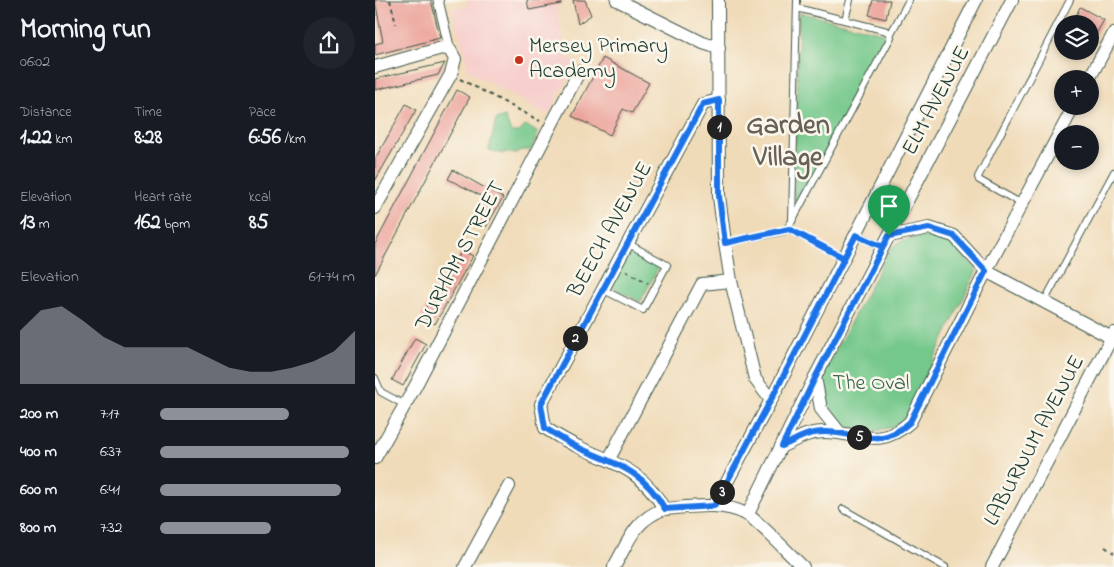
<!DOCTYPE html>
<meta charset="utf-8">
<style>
:root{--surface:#171b24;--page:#20242c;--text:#f1f3f6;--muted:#9ea1a6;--accent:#8c9099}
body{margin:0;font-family:"Indie Flower",sans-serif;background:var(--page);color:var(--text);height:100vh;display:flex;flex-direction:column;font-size:19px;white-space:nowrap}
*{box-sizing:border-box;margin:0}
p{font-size:16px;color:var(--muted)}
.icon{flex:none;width:28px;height:28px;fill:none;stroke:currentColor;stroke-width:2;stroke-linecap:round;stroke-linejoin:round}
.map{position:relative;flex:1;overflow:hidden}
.sheet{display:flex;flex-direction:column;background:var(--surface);width:375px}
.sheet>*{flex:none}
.controls{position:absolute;left:679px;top:15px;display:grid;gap:10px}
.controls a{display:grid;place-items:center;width:45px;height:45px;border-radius:50%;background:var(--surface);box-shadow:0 2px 8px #0003;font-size:25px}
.pin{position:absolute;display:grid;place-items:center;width:42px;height:42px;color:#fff;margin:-51px -21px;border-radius:50% 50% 50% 0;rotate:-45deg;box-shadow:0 0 5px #0007}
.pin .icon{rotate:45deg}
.km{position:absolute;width:25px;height:25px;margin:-12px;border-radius:50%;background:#222;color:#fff;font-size:14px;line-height:25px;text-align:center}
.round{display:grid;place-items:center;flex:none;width:52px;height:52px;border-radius:26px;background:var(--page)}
.headline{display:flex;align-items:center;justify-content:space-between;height:85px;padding:0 20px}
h1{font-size:28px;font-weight:700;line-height:38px}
.metrics{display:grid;grid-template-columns:repeat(3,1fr);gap:8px;height:85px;padding:5px 20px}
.metrics div{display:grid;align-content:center}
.metrics b{font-size:21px;font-weight:700}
.metrics small{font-size:14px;font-weight:400}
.metrics p{font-size:14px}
.chart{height:140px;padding:10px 20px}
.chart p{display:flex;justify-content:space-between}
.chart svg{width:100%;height:90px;margin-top:5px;fill:var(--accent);opacity:.7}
ul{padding:0 20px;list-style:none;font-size:16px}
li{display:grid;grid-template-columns:80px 60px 1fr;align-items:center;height:38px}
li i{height:12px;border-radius:6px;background:var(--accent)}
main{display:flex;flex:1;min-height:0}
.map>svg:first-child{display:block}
.built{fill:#f7d0cd}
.green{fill:#75c88b;stroke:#4a8260}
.building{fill:#eca49c}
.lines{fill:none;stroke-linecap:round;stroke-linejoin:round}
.service-casing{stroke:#3e5548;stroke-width:8}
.pedestrian-casing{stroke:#3e5548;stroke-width:11}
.minor-casing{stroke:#3e5548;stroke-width:14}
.path{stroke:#3e5548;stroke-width:2;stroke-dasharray:4 4;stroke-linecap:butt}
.service{stroke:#fff;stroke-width:6}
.pedestrian{stroke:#fff;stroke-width:9}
.minor{stroke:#fff;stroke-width:12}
.route-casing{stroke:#fff;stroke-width:10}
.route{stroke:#1a73e8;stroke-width:6}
.poi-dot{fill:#c8321e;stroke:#fbf7ec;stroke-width:2}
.labels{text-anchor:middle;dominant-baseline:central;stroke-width:5;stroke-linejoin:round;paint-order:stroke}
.poi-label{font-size:22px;fill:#1f3d34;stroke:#fbf7ec;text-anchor:start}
.street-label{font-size:22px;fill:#1f3d34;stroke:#fbf7ec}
.park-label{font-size:22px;fill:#34604a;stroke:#fbf7ec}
.district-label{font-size:28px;font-weight:bold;fill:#676158;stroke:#fbf7ec}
</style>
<main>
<section class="sheet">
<div class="headline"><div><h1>Morning run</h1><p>06:02</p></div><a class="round"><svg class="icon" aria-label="share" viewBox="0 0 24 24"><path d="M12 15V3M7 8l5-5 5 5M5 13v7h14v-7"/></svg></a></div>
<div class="metrics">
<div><p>Distance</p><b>1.22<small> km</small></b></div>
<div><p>Time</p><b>8:28</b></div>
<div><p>Pace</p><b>6:56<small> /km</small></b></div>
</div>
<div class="metrics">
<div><p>Elevation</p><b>13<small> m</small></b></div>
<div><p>Heart rate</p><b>162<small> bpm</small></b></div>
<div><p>kcal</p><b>85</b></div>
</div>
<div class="chart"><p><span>Elevation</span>61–74 m</p>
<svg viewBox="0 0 160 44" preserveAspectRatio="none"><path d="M0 44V18L10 8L20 6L30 13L40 21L50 26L60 26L70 26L80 26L90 31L100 36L110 38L120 38L130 36L140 33L150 28L160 18V44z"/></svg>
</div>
<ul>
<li><b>200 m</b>7:17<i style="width:66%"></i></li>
<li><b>400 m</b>6:37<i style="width:97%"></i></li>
<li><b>600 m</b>6:41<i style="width:93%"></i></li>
<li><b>800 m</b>7:32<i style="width:57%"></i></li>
</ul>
</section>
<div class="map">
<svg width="739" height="567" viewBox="0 0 739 567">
<rect width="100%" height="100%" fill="#fbf7ec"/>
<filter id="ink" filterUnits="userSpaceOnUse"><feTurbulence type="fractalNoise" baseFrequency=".02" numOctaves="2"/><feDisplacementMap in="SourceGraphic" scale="10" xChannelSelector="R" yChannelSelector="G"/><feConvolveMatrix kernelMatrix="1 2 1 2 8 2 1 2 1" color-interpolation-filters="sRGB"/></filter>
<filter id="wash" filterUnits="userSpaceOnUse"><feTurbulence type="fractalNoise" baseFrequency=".0096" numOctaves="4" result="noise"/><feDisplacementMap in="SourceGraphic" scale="20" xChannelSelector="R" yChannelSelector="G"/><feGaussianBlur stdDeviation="1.12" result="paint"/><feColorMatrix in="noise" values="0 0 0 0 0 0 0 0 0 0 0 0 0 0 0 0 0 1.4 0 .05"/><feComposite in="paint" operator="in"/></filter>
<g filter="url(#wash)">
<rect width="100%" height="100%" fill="#f0dbb9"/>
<polygon class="built" points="92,0 180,0 192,58 202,63 173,115 94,71 77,9 93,5"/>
<g class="green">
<polygon points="427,13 508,33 510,36 425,202 421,201 419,196 424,14"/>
<polygon points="130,117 136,132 144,132 151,125 163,133 156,150 146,150 140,154 130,152 128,154 114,150 121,120"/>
<polygon points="553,235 575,241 602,270 531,417 518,427 496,432 470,426 451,403 447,376 515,249 524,242"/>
<polygon points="254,251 284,267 265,302 235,286"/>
</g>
<g id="blocks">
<g class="building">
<polygon points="0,0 56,0 65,38 0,55 0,44 8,42"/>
<polygon points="152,0 186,0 186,4 154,10"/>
<polygon points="198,0 210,0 216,15 203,24"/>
<polygon points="498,0 515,0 511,19 494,15"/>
<polygon points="705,7 729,20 721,34 715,31 715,24 710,24 711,21 701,16"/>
<polygon points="228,58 274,83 257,113 248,109 235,135 197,116"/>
<polygon points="70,63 63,75 0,90 0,79"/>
<polygon points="82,90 95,97 0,275 0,244"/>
<polygon points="31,104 41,110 0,181 0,159"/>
<polygon points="78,170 128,198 111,227 100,222 112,199 73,179"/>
<polygon points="87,250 98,256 60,324 46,316 53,304 57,306"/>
<polygon points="40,338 51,344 28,386 17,380"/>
</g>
</g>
</g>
<g filter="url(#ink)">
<use href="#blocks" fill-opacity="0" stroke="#3e5548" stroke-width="1"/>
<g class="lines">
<g class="service-casing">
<g id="service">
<polyline points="470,20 475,0"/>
<polyline points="515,35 534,0"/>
<polyline points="647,204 604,180 603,177 695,0"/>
<polyline points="417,221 516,37 512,31 422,8"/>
<polyline points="413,229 469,258"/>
<polyline points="481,235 508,247"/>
<polyline points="350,243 410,231 417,221 422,0"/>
<polyline points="227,289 268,310 292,265 252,243"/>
<polyline points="669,302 739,172"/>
<polyline points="0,378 6,392 30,405"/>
<polyline points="468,509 570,567"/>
</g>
</g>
<g class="pedestrian-casing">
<polyline id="pedestrian" points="63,0 75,50"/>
</g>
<g class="minor-casing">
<g id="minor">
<polyline points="242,0 328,43 344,48"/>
<polyline points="343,0 344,196 350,243 356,281 380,379 396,400"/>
<polyline points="0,67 67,48 75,50 80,59 76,74 0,208"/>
<polyline points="714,79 739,33"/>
<path d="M344 100 328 104 166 404 170 428C181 435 192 442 204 447 241 464 269 471 289 509 315 507 347 501 371 514 384 521 415 555 428 567"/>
<polyline points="699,106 611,271 737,338"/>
<polyline points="440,377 446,409 465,433"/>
<path d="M407 446C417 442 429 434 439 433 478 427 500 454 535 422L611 271 579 236 554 228 514 236"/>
<polyline points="0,458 41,385 204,72"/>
<polyline points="234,459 327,284 356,281"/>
<polyline points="339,506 396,400 601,0"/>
<polyline points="373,514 440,377 637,0"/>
<polyline points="90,567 134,486"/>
<path d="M239 567C254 541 259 520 289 509"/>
<polyline points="617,567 739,333"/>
</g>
</g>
<g class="path">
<polyline points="15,0 21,24"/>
<polyline points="85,79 165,121"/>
<polyline points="251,271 273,283"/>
<polyline points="730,547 739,553"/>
</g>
<use href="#service" class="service"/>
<use href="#pedestrian" class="pedestrian"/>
<use href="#minor" class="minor"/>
</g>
</g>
<g class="lines" filter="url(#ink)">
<g class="route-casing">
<path id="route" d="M514 236 508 247 481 235 469 258 414 229 350 243 344 196V100L328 104 166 404 170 428C181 435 192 442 204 448 241 464 268 470 290 509L339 506C388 416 435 326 481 235L508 247 440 378 407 446C417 442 429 434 439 433 478 427 500 454 535 422L611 271 579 236 554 228 514 236"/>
</g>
<use href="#route" class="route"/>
</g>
<circle class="poi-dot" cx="144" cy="60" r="5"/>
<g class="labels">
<g class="poi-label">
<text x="154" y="47">Mersey Primary<tspan x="154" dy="25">Academy</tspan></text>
</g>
<g class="street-label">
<text transform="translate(562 101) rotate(-62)">ELM AVENUE</text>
<text transform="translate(236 230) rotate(-61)">BEECH AVENUE</text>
<text transform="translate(86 256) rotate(-62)">DURHAM STREET</text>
<text transform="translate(660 441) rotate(-62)">LABURNUM AVENUE</text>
</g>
<g class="park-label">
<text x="496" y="384">The Oval</text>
</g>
<g class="district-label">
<text x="413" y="126">Garden<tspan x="413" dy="32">Village</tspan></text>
</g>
</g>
</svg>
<div class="controls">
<a><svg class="icon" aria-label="layers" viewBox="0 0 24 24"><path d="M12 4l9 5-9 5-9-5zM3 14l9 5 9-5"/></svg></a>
<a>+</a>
<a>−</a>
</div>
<div class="pin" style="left:514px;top:236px;background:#1e9e55"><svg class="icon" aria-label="arrive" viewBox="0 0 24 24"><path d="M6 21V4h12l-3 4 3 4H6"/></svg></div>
<b class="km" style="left:344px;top:127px">1</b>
<b class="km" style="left:200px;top:338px">2</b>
<b class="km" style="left:347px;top:492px">3</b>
<b class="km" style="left:484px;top:437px">5</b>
</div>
</main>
